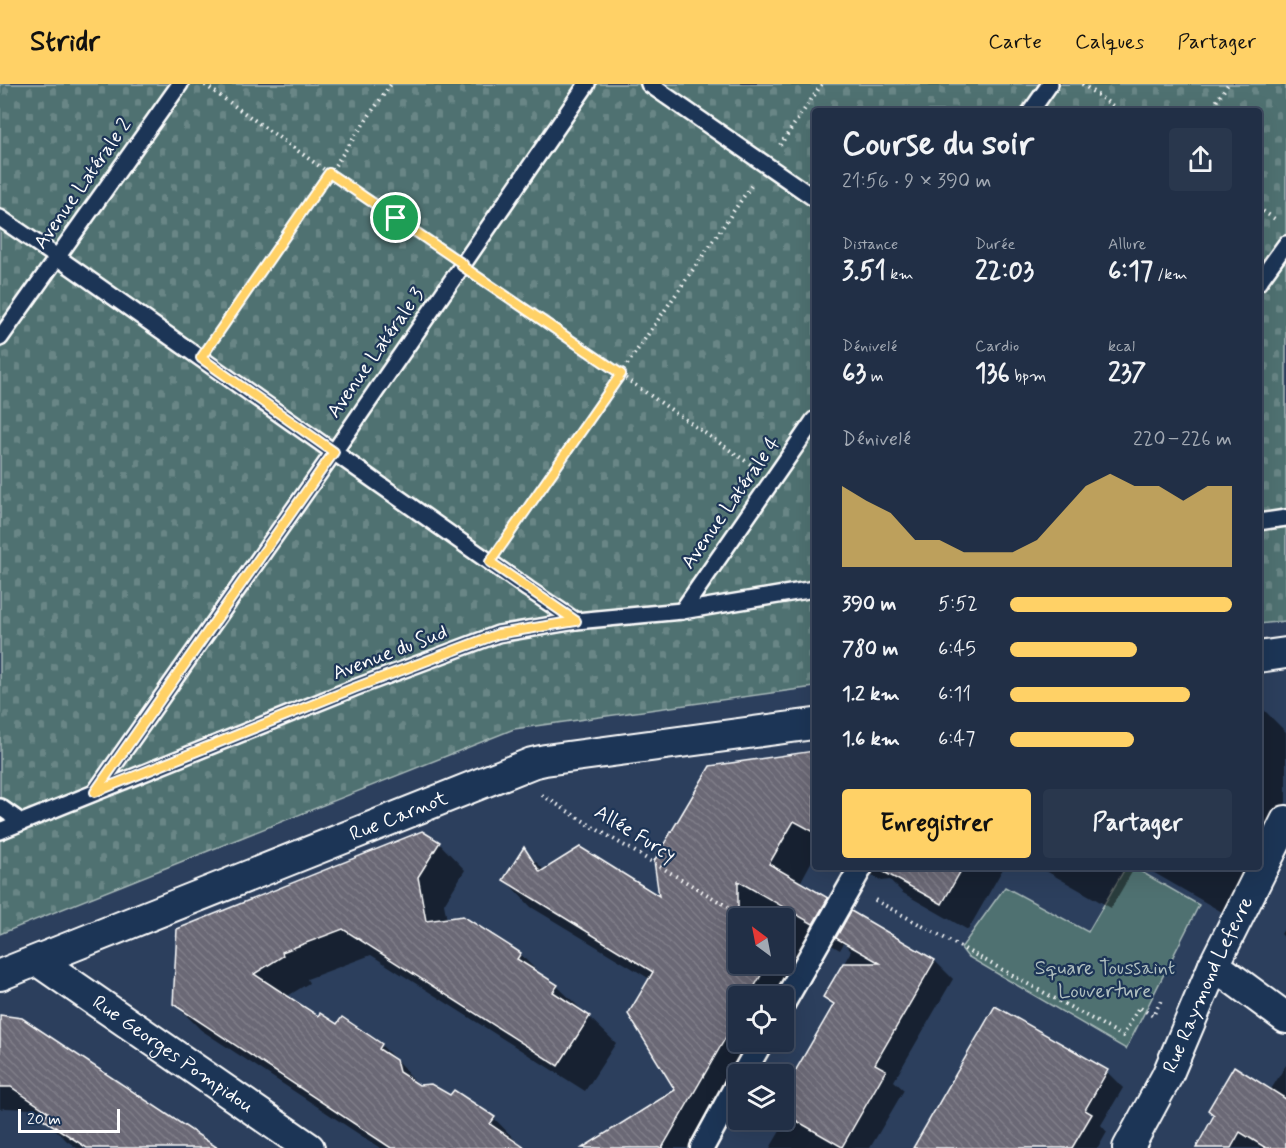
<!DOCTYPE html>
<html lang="fr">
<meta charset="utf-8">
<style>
:root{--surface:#212f46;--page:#29374d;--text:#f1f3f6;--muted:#a2a9b3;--line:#3e4a5f;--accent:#ffd166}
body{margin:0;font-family:Mynerve,sans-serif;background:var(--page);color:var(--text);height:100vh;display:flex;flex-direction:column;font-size:22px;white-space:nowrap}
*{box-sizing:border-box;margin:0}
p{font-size:20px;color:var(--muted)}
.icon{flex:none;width:33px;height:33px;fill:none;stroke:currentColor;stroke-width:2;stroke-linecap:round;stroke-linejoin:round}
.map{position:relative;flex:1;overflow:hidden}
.sheet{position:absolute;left:812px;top:24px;width:450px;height:762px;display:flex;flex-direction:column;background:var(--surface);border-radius:6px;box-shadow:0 6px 24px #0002,0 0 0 2px var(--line)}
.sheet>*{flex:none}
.needle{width:39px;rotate:328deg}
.buttons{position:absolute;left:728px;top:824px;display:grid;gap:12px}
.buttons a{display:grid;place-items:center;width:66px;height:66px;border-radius:6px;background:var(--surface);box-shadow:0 6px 24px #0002,0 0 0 2px var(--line);font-size:30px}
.scale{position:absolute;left:18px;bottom:15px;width:102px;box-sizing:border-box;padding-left:6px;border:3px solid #fff;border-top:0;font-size:16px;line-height:21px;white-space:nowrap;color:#fff;-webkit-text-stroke:4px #1d3557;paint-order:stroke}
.pin{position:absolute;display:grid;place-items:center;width:51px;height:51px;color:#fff;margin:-26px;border:3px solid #fff;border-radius:50%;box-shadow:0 2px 6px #0007}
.round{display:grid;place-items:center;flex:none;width:63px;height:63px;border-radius:6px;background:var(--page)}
.overview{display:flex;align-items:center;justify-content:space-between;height:102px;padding:0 30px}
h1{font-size:33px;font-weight:700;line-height:45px}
.figures{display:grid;grid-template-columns:repeat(3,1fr);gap:9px;height:102px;padding:6px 30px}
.figures div{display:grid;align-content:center}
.figures b{font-size:26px;font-weight:700}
.figures small{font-size:16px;font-weight:400}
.figures p{font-size:16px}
.chart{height:168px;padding:12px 30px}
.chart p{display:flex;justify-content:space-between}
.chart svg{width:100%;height:108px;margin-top:6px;fill:var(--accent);opacity:.7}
.action{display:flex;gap:12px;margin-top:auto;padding:12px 30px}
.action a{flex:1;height:69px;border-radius:6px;background:var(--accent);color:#111;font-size:24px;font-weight:700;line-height:69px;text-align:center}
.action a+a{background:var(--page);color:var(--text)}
ul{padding:0 30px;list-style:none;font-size:20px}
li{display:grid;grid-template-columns:96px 72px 1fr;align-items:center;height:45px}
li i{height:15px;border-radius:8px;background:var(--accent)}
header{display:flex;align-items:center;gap:36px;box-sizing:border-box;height:84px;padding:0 30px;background:var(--accent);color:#111}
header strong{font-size:28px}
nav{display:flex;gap:33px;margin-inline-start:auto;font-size:21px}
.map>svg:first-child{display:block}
.cemetery{fill:url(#cemetery-stones);stroke:#a7b8b8;stroke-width:1.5}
.park{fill:#4f7171;stroke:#a7b8b8;stroke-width:1.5}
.shadow{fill:#0007;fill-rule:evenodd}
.building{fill:url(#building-back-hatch);stroke:#fff;stroke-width:1.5}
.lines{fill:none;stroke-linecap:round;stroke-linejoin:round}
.service-casing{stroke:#fff;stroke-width:20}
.pedestrian-casing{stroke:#fff;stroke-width:27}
.minor-casing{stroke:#fff;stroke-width:34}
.path{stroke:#fff;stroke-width:4;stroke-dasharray:1.5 4.5;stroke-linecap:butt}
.service{stroke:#1d3557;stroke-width:15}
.pedestrian{stroke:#1d3557;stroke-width:22}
.minor{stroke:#1d3557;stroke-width:30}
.route-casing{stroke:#fff;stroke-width:12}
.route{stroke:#ffd166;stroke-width:8}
.labels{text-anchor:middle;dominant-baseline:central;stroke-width:4.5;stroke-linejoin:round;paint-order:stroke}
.street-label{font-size:20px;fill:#fff;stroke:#1d3557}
.park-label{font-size:20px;fill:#b0bfbf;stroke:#1d3557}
</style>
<header>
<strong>Stridr</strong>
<nav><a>Carte</a><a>Calques</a><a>Partager</a></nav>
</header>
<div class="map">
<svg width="1286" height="1064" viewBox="0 0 1286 1064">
<defs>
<pattern id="cemetery-stones" width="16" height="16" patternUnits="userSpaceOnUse" patternTransform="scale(1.5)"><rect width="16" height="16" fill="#4f7171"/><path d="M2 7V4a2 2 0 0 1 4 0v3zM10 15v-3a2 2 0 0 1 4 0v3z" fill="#698686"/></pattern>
<pattern id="building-back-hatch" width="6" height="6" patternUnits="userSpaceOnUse" patternTransform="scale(1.5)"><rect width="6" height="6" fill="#6a6774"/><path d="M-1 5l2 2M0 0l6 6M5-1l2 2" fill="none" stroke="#807e89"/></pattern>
</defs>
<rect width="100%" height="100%" fill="#2c3f5d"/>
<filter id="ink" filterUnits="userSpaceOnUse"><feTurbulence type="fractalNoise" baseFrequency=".0167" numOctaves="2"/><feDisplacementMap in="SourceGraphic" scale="12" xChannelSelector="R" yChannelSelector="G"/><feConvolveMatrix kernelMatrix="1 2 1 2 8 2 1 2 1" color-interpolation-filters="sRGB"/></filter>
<g filter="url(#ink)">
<polygon class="cemetery" points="0,0 1286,0 1286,537 1259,540 1258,27 814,27 814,603 514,645 0,850"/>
<polygon class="park" points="1126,783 1133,783 1199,821 1126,965 967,872 961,864 1005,803 1088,848"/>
<g class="shadow">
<polygon points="1258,620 1286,648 1286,718 1258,766"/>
<path d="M814 668V773L800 799 827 815 848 836 852 829 935 877 953 895 894 997 904 1006 870 1064H770L787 1035 783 1030V1011L834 922 825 913 851 867 844 859 840 866 823 856 783 912H738V957H765L703 1064H595L677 1006 650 895 531 823 505 796 524 766 545 787 661 815 710 683ZM738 834H783V879H738Z"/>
<polygon points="439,759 465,786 444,820 447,836 463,834 520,870 544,894 557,902 616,959 585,1007 371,871 307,895 309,899 286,913 318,934 338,942 342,935 381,961 408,988 407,989 420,1002 494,1034 520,1061 518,1064 380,1064 201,946 174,919"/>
<polygon points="857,783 1004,783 968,846 903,809 890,796 882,797"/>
<polygon points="1039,783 1135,783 1111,824"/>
<polygon points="1144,783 1249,783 1222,828"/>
<polygon points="1286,842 1286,855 1281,850"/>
<polygon points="0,932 208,1064 77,1064 67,1057 45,1035 46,1033 34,1025 5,1024 0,1025"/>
<polygon points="1286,981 1286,1064 1198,1064 1270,1007"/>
<polygon points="1107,988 1123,1004 1101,1041 1107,1048 1098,1064 914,1064"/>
</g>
<g class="building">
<polygon points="814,667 814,748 794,737 769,780 828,814 813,840 738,797 738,879 768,879 749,912 738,912 738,932 662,1064 582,1064 675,1006 628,930 653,888 503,796 524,763 540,788 580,763 659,812 654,777 710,682"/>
<polygon points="422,747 440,758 418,793 426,837 463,832 521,869 517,875 558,901 553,908 590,932 558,982 343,845 282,868 283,872 254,890 318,932 320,929 337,940 342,933 382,960 379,965 396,976 399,988 419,1001 431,1000 450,1011 454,1006 495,1033 490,1040 525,1064 391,1064 173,920 177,845"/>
<polygon points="875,783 963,783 942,820"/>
<polygon points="851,827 935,876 875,980 886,986 842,1063 783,1029 783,1008 834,920 823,913 843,879 880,879 836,854"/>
<polygon points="995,922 1108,986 1085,1026 1092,1030 1072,1064 913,1064"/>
<polygon points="0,931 22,934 218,1064 87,1064 43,1035 48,1028 11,1003 0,1003"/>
<polygon points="1234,982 1286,1015 1286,1064 1266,1064 1240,1048 1231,1064 1196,1064 1214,1031 1208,1026"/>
</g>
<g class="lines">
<g class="service-casing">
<g id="service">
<polyline points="649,0 814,114"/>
<polyline points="1031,27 1050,0"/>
<polyline points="0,134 57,173 528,505 576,537"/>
<polyline points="1258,199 1286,160"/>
<polyline points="0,254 180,0"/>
<polyline points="1258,438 1286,434"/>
<polyline points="682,527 814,336"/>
<polyline points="95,708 334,368 587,0"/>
<polyline points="0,723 21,738"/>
<polyline points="0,747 354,604 498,550 576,537 682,527 814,505"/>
</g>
</g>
<g class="pedestrian-casing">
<g id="pedestrian">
<polyline points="783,920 861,783"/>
<polyline points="743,990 762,957"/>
<polyline points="702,1064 738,998"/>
</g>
</g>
<g class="minor-casing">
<g id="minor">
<polyline points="1258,573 1286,569"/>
<path id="s1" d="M38 877 309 1064"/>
<polyline points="1214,881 1286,934"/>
<path id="s2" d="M0 891 532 679 545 676 814 640"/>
<path id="s3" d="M1128 1064 1167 992 1214 881 1286 737"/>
</g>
</g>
<g class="path">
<polyline points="1082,0 1120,27"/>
<polyline points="205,1 329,89 443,166"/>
<polyline points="1210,27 1228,0"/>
<polyline points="780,61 822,0"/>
<polyline points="1258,124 1278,137"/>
<polyline points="482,196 753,382"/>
<polyline points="216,254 391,0"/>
<polyline points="504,458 751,102"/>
<polyline points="542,711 593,743 747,834"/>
<polyline points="875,816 1123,952 1139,923 1153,932 1162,914"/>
</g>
<use href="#service" class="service"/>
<use href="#pedestrian" class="pedestrian"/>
<use href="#minor" class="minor"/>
</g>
</g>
<g class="lines" filter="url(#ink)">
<g class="route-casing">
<polygon id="route" points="329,89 463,180 462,182 621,290 490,478 576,537 498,550 354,604 95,708 334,368 201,274"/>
</g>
<use href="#route" class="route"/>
</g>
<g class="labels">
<g class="street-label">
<text transform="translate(83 100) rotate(-55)">Avenue Latérale 2</text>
<text transform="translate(376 269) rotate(-55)">Avenue Latérale 3</text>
<text transform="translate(731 419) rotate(-55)">Avenue Latérale 4</text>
<text transform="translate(390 569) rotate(-21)">Avenue du Sud</text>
<text stroke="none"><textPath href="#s2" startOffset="429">Rue Carnot</textPath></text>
<text transform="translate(635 750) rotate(31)">Allée Furcy</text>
<text stroke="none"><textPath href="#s3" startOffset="182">Rue Raymond Lefevre</textPath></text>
<text stroke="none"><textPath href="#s1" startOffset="164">Rue Georges Pompidou</textPath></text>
</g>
<g class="park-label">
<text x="1105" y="884">Square Toussaint<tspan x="1105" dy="23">Louverture</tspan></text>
</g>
</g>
</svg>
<div class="buttons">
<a><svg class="needle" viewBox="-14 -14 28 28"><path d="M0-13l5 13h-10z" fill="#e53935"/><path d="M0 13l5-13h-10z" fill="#a2a9b3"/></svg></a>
<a><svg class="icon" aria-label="locate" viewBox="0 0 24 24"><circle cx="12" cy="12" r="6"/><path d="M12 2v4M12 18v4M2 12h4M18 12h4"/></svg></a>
<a><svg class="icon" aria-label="layers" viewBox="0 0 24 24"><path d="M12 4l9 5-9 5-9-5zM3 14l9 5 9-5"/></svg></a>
</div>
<div class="scale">20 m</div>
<div class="pin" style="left:396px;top:134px;background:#1e9e55"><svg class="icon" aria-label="arrive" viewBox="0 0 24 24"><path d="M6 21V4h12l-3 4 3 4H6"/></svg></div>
<section class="sheet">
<div class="overview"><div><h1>Course du soir</h1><p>21:56 · 9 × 390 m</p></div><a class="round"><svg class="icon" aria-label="share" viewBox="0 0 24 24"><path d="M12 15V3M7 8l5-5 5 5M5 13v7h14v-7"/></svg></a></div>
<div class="figures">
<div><p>Distance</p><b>3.51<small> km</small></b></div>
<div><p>Durée</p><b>22:03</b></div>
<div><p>Allure</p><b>6:17<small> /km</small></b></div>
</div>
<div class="figures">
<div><p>Dénivelé</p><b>63<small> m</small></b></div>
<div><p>Cardio</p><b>136<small> bpm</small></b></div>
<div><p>kcal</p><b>237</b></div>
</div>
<div class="chart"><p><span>Dénivelé</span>220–226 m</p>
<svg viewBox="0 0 160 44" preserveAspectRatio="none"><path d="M0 44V11L10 17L20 22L30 33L40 33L50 38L60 38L70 38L80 33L90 22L100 11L110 6L120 11L130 11L140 17L150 11L160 11V44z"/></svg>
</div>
<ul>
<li><b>390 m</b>5:52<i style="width:100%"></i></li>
<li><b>780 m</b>6:45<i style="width:57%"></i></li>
<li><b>1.2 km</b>6:11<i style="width:81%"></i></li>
<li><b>1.6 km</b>6:47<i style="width:56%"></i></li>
</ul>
<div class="action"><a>Enregistrer</a><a>Partager</a></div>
</section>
</div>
